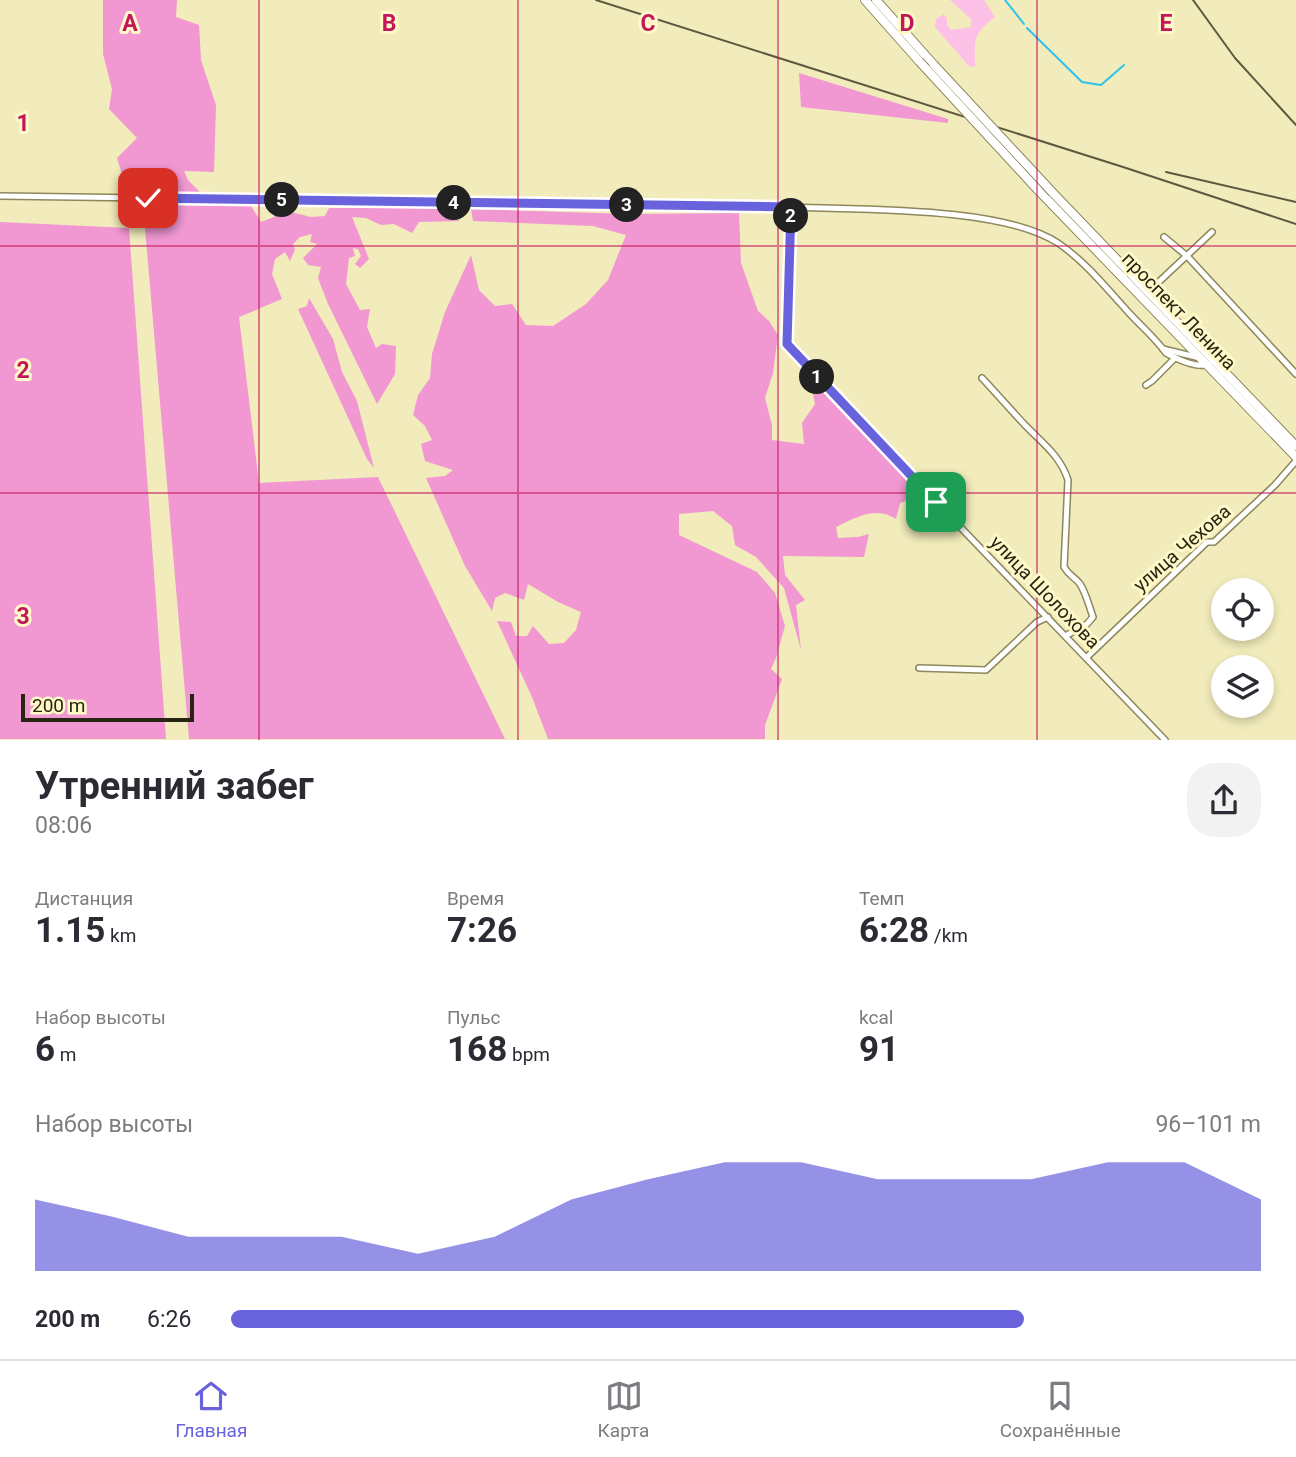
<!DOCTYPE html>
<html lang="ru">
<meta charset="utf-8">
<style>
:root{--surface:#fff;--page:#f2f2f3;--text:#2b2b33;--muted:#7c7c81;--line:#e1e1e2;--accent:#6863dd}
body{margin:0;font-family:Roboto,sans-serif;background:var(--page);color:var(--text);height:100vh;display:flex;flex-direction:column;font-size:26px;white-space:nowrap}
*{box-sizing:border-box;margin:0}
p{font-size:23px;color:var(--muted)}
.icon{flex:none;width:38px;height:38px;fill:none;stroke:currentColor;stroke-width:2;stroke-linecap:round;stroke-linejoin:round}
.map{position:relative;height:740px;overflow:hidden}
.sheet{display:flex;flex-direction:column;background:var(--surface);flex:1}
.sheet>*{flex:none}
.buttons{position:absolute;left:1211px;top:578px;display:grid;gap:14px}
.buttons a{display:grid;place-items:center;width:63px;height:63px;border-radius:50%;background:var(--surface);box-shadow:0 4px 10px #0003;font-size:35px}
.scale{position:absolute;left:21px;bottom:18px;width:173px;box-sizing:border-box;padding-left:7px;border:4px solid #282513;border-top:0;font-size:19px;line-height:24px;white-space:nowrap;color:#282513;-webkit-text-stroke:5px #fff8c8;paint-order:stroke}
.pin{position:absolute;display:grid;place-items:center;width:60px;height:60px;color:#fff;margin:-30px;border-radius:14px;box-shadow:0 4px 10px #0006}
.km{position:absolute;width:35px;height:35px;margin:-18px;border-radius:50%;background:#222;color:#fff;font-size:19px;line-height:35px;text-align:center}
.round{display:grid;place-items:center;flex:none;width:74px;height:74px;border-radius:28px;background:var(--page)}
.overview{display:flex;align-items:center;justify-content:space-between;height:119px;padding:0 35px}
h1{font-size:38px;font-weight:700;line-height:52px}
.figures{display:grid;grid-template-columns:repeat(3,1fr);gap:10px;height:119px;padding:7px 35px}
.figures div{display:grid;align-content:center}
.figures b{font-size:35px;font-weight:700}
.figures small{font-size:19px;font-weight:400}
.figures p{font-size:19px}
.chart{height:196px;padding:14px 35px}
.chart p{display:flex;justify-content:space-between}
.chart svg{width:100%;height:126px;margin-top:7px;fill:var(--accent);opacity:.7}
ul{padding:0 35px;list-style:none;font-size:23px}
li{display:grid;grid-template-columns:112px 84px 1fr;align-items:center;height:52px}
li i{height:18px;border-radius:9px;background:var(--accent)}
.menu{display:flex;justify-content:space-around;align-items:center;height:98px;border-top:2px solid var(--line);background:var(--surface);font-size:19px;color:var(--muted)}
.menu a{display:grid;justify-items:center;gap:4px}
.menu .on{color:var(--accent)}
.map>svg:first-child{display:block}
.green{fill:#fdc1e7}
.forest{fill:#f197d2}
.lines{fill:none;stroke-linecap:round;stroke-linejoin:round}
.stream{stroke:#2dc3ea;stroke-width:2}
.minor-casing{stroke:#8e875b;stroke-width:8}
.secondary-casing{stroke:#8e875b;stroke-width:10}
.minor{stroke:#fff;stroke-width:5}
.secondary{stroke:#fff;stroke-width:8}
.rail{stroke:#5d593f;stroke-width:2}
.secondary-bridge-casing{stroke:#8e875b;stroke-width:10;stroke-linecap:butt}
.secondary-bridge{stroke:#fff;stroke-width:8}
.route-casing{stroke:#fff;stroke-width:14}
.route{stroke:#6863dd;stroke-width:9}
.grid{fill:none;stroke:#c2185b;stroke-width:2;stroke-opacity:0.55}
.labels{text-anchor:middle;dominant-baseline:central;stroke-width:6;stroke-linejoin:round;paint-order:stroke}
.street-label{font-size:19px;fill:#282513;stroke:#fff8c8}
.grid-label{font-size:23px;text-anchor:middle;font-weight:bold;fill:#c2185b;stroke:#fff8c8;stroke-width:6;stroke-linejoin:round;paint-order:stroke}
</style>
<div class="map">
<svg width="1296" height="740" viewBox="0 0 1296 740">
<rect width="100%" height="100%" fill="#f2ebbb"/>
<path class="green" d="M950 0H984L995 17C972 35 975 39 975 66L972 67 968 65 935 27 936 19 944 14 947 19V25L951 30 971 27V19Z"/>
<g class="forest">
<polygon points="103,0 177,0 176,17 199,25 201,60 216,105 214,172 184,171 188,180 203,195 122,192 123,178 117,158 137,138 109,109 112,89 103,54"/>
<polygon points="799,73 948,119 948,123 801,107"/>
<polygon points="143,205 251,206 261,222 274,217 278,209 311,217 325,216 329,208 438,208 460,221 419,222 412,233 394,224 381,225 366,218 352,217 369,259 360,268 355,264 361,256 358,249 353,248 355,256 349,258 346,284 360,310 370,309 367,327 376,348 382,344 396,346 395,374 377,404 328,304 318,278 321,267 308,265 303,258 317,244 310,242 312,234 300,237 293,244 295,250 290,261 285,252 275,259 272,274 282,299 239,317 259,483 378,477 505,739 189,739"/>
<path d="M471 209 630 214 739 213 741 263 758 311 769 321 778 335 773 373 765 398 772 425V440L804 444 802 423 815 404 810 379 921 495 900 503 896 519C875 506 857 517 836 527L838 538 858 537 869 534 864 557 783 556 785 575 805 600 796 605 801 650 784 588 756 557 735 545 732 526 713 511 679 514V535L757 572 775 593 785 626 776 658 771 669 782 679 765 725V739H548L532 697 497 621 511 622 516 636H527L533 626 549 644 564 643 576 630 581 612 558 602 528 584 524 600 505 593 495 598 492 611 465 566 426 478 445 476 453 470 425 461 421 444 432 440 425 426 413 415 418 395 430 378 432 354 445 312 471 255 479 290 495 306 512 304 526 325 553 326 586 304 608 280 626 235 593 226 473 221Z"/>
<polygon points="0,222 129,228 166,739 0,739"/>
<polygon points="309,298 333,339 342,372 357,401 374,468 367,459 298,309 307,306"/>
</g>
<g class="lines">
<g class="stream">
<polyline points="1005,0 1024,24"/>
<polyline points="1027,28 1082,82 1101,85 1124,65"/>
</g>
<g class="minor-casing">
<g id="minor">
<path d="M0 196 791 207C859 210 1002 206 1058 243 1085 261 1108 290 1130 314 1142 327 1156 339 1166 353 1177 359 1197 369 1209 364"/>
<polyline points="791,207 787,344 790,350 1165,740"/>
<polyline points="1164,237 1187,256 1296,374"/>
<polyline points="1148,292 1212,232"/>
<polyline points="1163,349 1200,358"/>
<path d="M982 378C996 393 1010 409 1024 424 1041 442 1060 455 1068 480L1064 567C1070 577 1075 577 1080 584 1086 593 1089 606 1093 617L1087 624 1067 635"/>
<polyline points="1146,385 1152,381 1175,358"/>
<polyline points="1087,657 1207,542 1214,542 1275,485 1296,461"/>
<polyline points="919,668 986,670 1037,622 1048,617"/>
</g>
</g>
<g class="secondary-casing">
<g id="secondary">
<polyline points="865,0 919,61"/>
<polyline points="876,0 934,65"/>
<polyline points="1037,189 1296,457"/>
<polyline points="1053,193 1296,446"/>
</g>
</g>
<use href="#minor" class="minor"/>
<use href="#secondary" class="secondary"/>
<g class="rail">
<polyline points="596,0 1123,167 1296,224"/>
<polyline points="1193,0 1235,58 1296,125"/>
<polyline points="1166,172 1296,202"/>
</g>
<g class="secondary-bridge-casing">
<g id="secondary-bridge">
<polyline points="919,61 1037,189"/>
<polyline points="934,65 1053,193"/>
</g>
</g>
<use href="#secondary-bridge" class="secondary-bridge"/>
</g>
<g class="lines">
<g class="route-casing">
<polyline id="route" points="148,198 791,207 787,344 936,502"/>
</g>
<use href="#route" class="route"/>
</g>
<path class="grid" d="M259 0V740M518 0V740M778 0V740M1037 0V740M0 246H1296M0 493H1296"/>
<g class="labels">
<g class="street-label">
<text transform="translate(1179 311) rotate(46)">проспект Ленина</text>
<text transform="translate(1182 548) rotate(-41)">улица Чехова</text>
<text transform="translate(1045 592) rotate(46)">улица Шолохова</text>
</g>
</g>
<g class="grid-label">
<text x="130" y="31">A</text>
<text x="389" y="31">B</text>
<text x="648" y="31">C</text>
<text x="907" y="31">D</text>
<text x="1166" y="31">E</text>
<text x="23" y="131">1</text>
<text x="23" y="378">2</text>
<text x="23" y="624">3</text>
</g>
</svg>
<div class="buttons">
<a><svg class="icon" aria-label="locate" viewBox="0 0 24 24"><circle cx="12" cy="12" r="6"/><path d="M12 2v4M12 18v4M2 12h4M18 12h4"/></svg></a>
<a><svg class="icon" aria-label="layers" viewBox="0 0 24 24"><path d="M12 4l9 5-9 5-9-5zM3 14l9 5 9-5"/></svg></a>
</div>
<div class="scale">200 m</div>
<div class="pin" style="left:936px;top:502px;background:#1e9e55"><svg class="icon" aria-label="arrive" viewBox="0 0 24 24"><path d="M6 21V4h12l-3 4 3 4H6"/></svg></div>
<div class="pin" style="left:148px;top:198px;background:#d93025"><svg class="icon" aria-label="check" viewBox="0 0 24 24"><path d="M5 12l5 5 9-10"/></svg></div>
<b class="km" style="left:817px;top:377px">1</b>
<b class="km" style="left:791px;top:216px">2</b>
<b class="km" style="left:627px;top:205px">3</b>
<b class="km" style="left:454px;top:203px">4</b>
<b class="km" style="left:282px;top:200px">5</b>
</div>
<section class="sheet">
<div class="overview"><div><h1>Утренний забег</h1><p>08:06</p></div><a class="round"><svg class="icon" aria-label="share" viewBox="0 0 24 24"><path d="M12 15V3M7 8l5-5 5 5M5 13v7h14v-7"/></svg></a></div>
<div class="figures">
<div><p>Дистанция</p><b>1.15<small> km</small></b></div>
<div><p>Время</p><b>7:26</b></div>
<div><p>Темп</p><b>6:28<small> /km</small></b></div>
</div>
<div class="figures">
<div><p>Набор высоты</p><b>6<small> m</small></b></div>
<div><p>Пульс</p><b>168<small> bpm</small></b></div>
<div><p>kcal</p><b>91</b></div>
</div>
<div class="chart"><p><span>Набор высоты</span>96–101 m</p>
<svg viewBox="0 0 160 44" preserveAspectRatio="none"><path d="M0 44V19L10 25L20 32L30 32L40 32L50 38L60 32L70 19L80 12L90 6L100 6L110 12L120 12L130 12L140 6L150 6L160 19V44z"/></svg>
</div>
<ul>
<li><b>200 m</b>6:26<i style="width:77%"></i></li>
</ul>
</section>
<nav class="menu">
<a class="on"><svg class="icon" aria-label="home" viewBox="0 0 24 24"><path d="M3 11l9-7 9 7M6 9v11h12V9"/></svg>Главная</a>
<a><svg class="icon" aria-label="map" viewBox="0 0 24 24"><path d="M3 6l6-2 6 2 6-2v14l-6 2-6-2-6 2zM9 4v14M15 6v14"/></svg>Карта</a>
<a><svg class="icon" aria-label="saved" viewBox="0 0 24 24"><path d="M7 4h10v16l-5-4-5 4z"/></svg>Сохранённые</a>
</nav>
